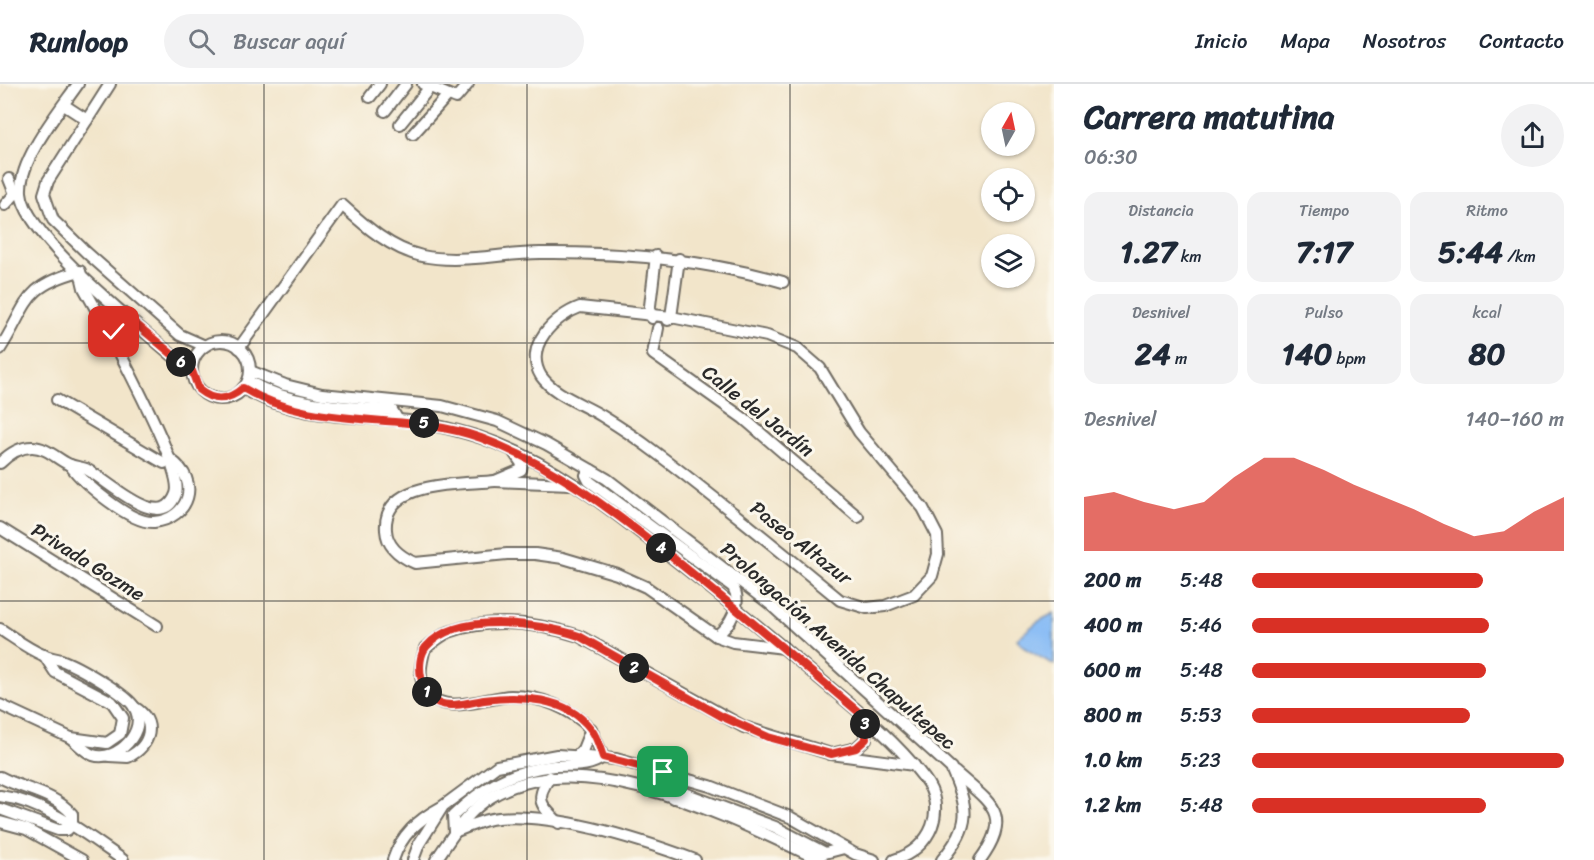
<!DOCTYPE html>
<html lang="es">
<meta charset="utf-8">
<style>
:root{--surface:#fff;--page:#f2f2f3;--text:#1f2937;--muted:#747a83;--line:#e0e1e3;--accent:#d93025}
body{margin:0;font-family:Sriracha,sans-serif;background:var(--page);color:var(--text);height:100vh;display:flex;flex-direction:column;font-size:22px;white-space:nowrap}
*{box-sizing:border-box;margin:0}
p{font-size:20px;color:var(--muted)}
.icon{flex:none;width:33px;height:33px;fill:none;stroke:currentColor;stroke-width:2;stroke-linecap:round;stroke-linejoin:round}
.map{position:relative;flex:1;overflow:hidden}
.details{display:flex;flex-direction:column;background:var(--surface);width:540px}
.details>*{flex:none}
.needle{width:39px;rotate:9deg}
.buttons{position:absolute;left:981px;top:18px;display:grid;gap:12px}
.buttons a{display:grid;place-items:center;width:54px;height:54px;border-radius:50%;background:var(--surface);box-shadow:0 2px 4px #0004;font-size:30px}
.pin{position:absolute;display:grid;place-items:center;width:51px;height:51px;color:#fff;margin:-26px;border-radius:12px;box-shadow:0 3px 9px #0006}
.km{position:absolute;width:30px;height:30px;margin:-15px;border-radius:50%;background:#222;color:#fff;font-size:16px;line-height:30px;text-align:center}
.round{display:grid;place-items:center;flex:none;width:63px;height:63px;border-radius:32px;background:var(--page)}
.headline{display:flex;align-items:center;justify-content:space-between;height:102px;padding:0 30px}
h1{font-size:33px;font-weight:700;line-height:45px}
.figures{display:grid;grid-template-columns:repeat(3,1fr);gap:9px;height:102px;padding:6px 30px}
.figures div{display:grid;align-content:center;border-radius:15px;background:var(--page);text-align:center}
.figures b{font-size:30px;font-weight:700}
.figures small{font-size:16px;font-weight:400}
.figures p{font-size:16px}
.chart{height:168px;padding:12px 30px}
.chart p{display:flex;justify-content:space-between}
.chart svg{width:100%;height:108px;margin-top:6px;fill:var(--accent);opacity:.7}
ul{padding:0 30px;list-style:none;font-size:20px}
li{display:grid;grid-template-columns:96px 72px 1fr;align-items:center;height:45px}
li i{height:15px;border-radius:8px;background:var(--accent)}
header{display:flex;align-items:center;gap:36px;box-sizing:border-box;height:84px;padding:0 30px;background:var(--surface);border-bottom:2px solid var(--line)}
header strong{font-size:28px}
nav{display:flex;gap:33px;margin-inline-start:auto;font-size:21px}
.search{width:420px;height:54px;background:var(--page);display:flex;align-items:center;gap:15px;box-sizing:border-box;padding:0 21px;border-radius:33px;color:var(--muted);font-size:22px}
main{display:flex;flex:1;min-height:0}
.map>svg:first-child{display:block}
.water{fill:#87bbf5;stroke:#597390;stroke-width:1.5}
.lines{fill:none;stroke-linecap:round;stroke-linejoin:round}
.minor-casing{stroke:#716c63;stroke-width:14}
.minor{stroke:#fff;stroke-width:10}
.route-casing{stroke:#fff;stroke-width:12}
.route{stroke:#d93025;stroke-width:8}
.grid{fill:none;stroke:#2b2b2b;stroke-width:1.5;stroke-opacity:0.55}
.labels{text-anchor:middle;dominant-baseline:central;stroke-width:6;stroke-linejoin:round;paint-order:stroke}
.street-label{font-size:20px;fill:#2b2b2b;stroke:#fbf7ec}
</style>
<header>
<strong>Runloop</strong>
<div class="search"><svg class="icon" aria-label="search" viewBox="0 0 24 24"><circle cx="10" cy="10" r="6"/><path d="M15 15l6 6"/></svg>Buscar aquí</div>
<nav><a>Inicio</a><a>Mapa</a><a>Nosotros</a><a>Contacto</a></nav>
</header>
<main>
<div class="map">
<svg width="1054" height="776" viewBox="0 0 1054 776">
<rect width="100%" height="100%" fill="#fbf7ec"/>
<filter id="ink" filterUnits="userSpaceOnUse"><feTurbulence type="fractalNoise" baseFrequency=".0167" numOctaves="2"/><feDisplacementMap in="SourceGraphic" scale="12" xChannelSelector="R" yChannelSelector="G"/><feConvolveMatrix kernelMatrix="1 2 1 2 8 2 1 2 1" color-interpolation-filters="sRGB"/></filter>
<filter id="wash" filterUnits="userSpaceOnUse"><feTurbulence type="fractalNoise" baseFrequency=".008" numOctaves="4" result="noise"/><feDisplacementMap in="SourceGraphic" scale="24" xChannelSelector="R" yChannelSelector="G"/><feGaussianBlur stdDeviation="1.35" result="paint"/><feColorMatrix in="noise" values="0 0 0 0 0 0 0 0 0 0 0 0 0 0 0 0 0 1.4 0 .05"/><feComposite in="paint" operator="in"/></filter>
<g filter="url(#wash)">
<rect width="100%" height="100%" fill="#f2e5ca"/>
<polygon class="water" points="1054,529 1054,581 1026,565 1017,555 1037,538"/>
</g>
<g filter="url(#ink)">
<g class="lines">
<g class="minor-casing">
<g id="minor">
<path d="M78 0C60 26 19 75 21 108 24 154 154 255 191 287"/>
<polyline points="110,0 48,97 44,110 53,136 87,169 180,251 205,262"/>
<polyline points="423,0 456,14 468,0"/>
<polyline points="370,13 380,0"/>
<polyline points="64,21 87,36"/>
<polyline points="385,27 406,0"/>
<polyline points="400,40 430,3"/>
<polyline points="413,50 448,11"/>
<polyline points="5,121 15,110 9,95"/>
<path d="M580 223 671 233 767 252 797 264 820 284 859 348 923 424 937 451 938 470 932 492 914 511 885 522 867 524 840 516C779 466 718 415 655 368 638 355 620 343 602 332 583 320 554 311 541 292 523 262 555 232 580 223Z"/>
<polyline points="652,234 649,230 656,172"/>
<polyline points="668,236 671,233 679,175"/>
<polyline points="658,244 653,270 743,334 858,433"/>
<circle cx="221" cy="286" r="29"/>
<path d="M239 264 342 121C365 142 391 165 422 172 461 180 501 169 540 169 623 168 703 175 783 198"/>
<path d="M0 265C29 220 21 203 80 187L84 204 115 259V241L118 237 132 238"/>
<path d="M250 287 285 301 322 310 442 322 497 337 546 360 607 395 770 520 951 684C969 726 972 739 942 776"/>
<path d="M248 297C292 322 343 323 392 326L398 336"/>
<path d="M243 304C291 333 344 332 398 336 425 338 453 345 479 353 549 376 608 423 665 468 711 504 756 540 800 578 842 615 890 649 924 694 948 725 931 765 894 776"/>
<polyline points="57,316 157,375 164,379 171,376"/>
<polyline points="513,367 522,380 521,386 495,397 570,400"/>
<path d="M0 379C9 370 19 363 32 363 46 363 56 374 68 380 74 383 80 383 86 385 107 395 161 451 176 410 184 388 127 285 115 259"/>
<path d="M70 381C83 399 131 440 154 438 190 434 201 397 171 376"/>
<path d="M591 386 586 391 589 397 733 503C743 520 730 542 716 552L733 558 784 564"/>
<path d="M495 397C461 401 382 395 386 446 387 463 401 473 415 479L507 470H535L563 474 617 490 646 503 716 552"/>
<polyline points="0,444 157,542"/>
<path d="M0 545C14 554 28 565 43 571 49 574 55 574 61 576 75 581 127 610 134 623 149 646 117 679 93 671 85 668 77 659 71 654"/>
<polyline points="0,621 71,654 107,659 120,650 123,634 112,618 55,588 44,571"/>
<polyline points="862,631 866,655 856,664 831,670 914,681"/>
<path d="M591 645C570 624 541 612 511 612 486 613 445 633 427 608 417 594 421 579 425 564 433 559 441 551 449 548 491 533 538 539 579 552L744 643 831 670"/>
<path d="M109 672 128 673C151 662 158 637 134 623"/>
<path d="M577 672 583 665 591 645 603 673C589 684 572 681 554 682 513 686 482 703 453 732L454 748C468 743 483 735 498 734 556 729 641 756 695 776"/>
<path d="M955 688C990 719 1014 730 980 776"/>
<path d="M0 693C24 706 53 708 72 730V741L67 746H58L0 725"/>
<path d="M550 693C534 715 541 722 559 739"/>
<path d="M0 712C46 718 86 750 123 776"/>
<polyline points="673,714 670,710 676,706 775,743 825,769 844,764"/>
<polyline points="0,738 26,745 82,776"/>
<path d="M393 776C401 751 418 736 440 724"/>
<polyline points="413,776 419,760 443,722 497,682 557,671 616,675 710,702 790,733 855,770 874,776"/>
<path d="M436 776C450 755 464 732 485 717 575 653 733 735 820 776"/>
</g>
</g>
<use href="#minor" class="minor"/>
</g>
</g>
<g class="lines" filter="url(#ink)">
<g class="route-casing">
<path id="route" d="M114 248 115 241 121 235 136 240 192 287 199 306C214 318 228 317 243 304 315 348 404 326 481 354 554 381 613 427 673 474 737 525 799 577 862 631L866 655 856 664 831 670 768 653 721 632 579 552C540 539 457 527 426 563 414 578 421 612 439 619 452 624 471 618 484 616 520 611 566 613 590 644 597 652 600 664 603 673L663 688"/>
</g>
<use href="#route" class="route"/>
</g>
<path class="grid" d="M264 0V776M527 0V776M790 0V776M0 259H1054M0 517H1054"/>
<g class="labels">
<g class="street-label">
<text transform="translate(758 327) rotate(38)">Calle del Jardín</text>
<text transform="translate(801 459) rotate(38)">Paseo Altazur</text>
<text transform="translate(88 478) rotate(32)">Privada Gozme</text>
<text transform="translate(838 562) rotate(41)">Prolongación Avenida Chapultepec</text>
</g>
</g>
</svg>
<div class="buttons">
<a><svg class="needle" viewBox="-14 -14 28 28"><path d="M0-13l5 13h-10z" fill="#e53935"/><path d="M0 13l5-13h-10z" fill="#747a83"/></svg></a>
<a><svg class="icon" aria-label="locate" viewBox="0 0 24 24"><circle cx="12" cy="12" r="6"/><path d="M12 2v4M12 18v4M2 12h4M18 12h4"/></svg></a>
<a><svg class="icon" aria-label="layers" viewBox="0 0 24 24"><path d="M12 4l9 5-9 5-9-5zM3 14l9 5 9-5"/></svg></a>
</div>
<div class="pin" style="left:663px;top:688px;background:#1e9e55"><svg class="icon" aria-label="arrive" viewBox="0 0 24 24"><path d="M6 21V4h12l-3 4 3 4H6"/></svg></div>
<div class="pin" style="left:114px;top:248px;background:#d93025"><svg class="icon" aria-label="check" viewBox="0 0 24 24"><path d="M5 12l5 5 9-10"/></svg></div>
<b class="km" style="left:427px;top:608px">1</b>
<b class="km" style="left:634px;top:584px">2</b>
<b class="km" style="left:865px;top:640px">3</b>
<b class="km" style="left:661px;top:464px">4</b>
<b class="km" style="left:424px;top:339px">5</b>
<b class="km" style="left:181px;top:278px">6</b>
</div>
<section class="details">
<div class="headline"><div><h1>Carrera matutina</h1><p>06:30</p></div><a class="round"><svg class="icon" aria-label="share" viewBox="0 0 24 24"><path d="M12 15V3M7 8l5-5 5 5M5 13v7h14v-7"/></svg></a></div>
<div class="figures">
<div><p>Distancia</p><b>1.27<small> km</small></b></div>
<div><p>Tiempo</p><b>7:17</b></div>
<div><p>Ritmo</p><b>5:44<small> /km</small></b></div>
</div>
<div class="figures">
<div><p>Desnivel</p><b>24<small> m</small></b></div>
<div><p>Pulso</p><b>140<small> bpm</small></b></div>
<div><p>kcal</p><b>80</b></div>
</div>
<div class="chart"><p><span>Desnivel</span>140–160 m</p>
<svg viewBox="0 0 160 44" preserveAspectRatio="none"><path d="M0 44V22L10 20L20 24L30 27L40 24L50 14L60 6L70 6L80 11L90 17L100 22L110 27L120 33L130 38L140 36L150 28L160 22V44z"/></svg>
</div>
<ul>
<li><b>200 m</b>5:48<i style="width:74%"></i></li>
<li><b>400 m</b>5:46<i style="width:76%"></i></li>
<li><b>600 m</b>5:48<i style="width:75%"></i></li>
<li><b>800 m</b>5:53<i style="width:70%"></i></li>
<li><b>1.0 km</b>5:23<i style="width:100%"></i></li>
<li><b>1.2 km</b>5:48<i style="width:75%"></i></li>
</ul>
</section>
</main>
